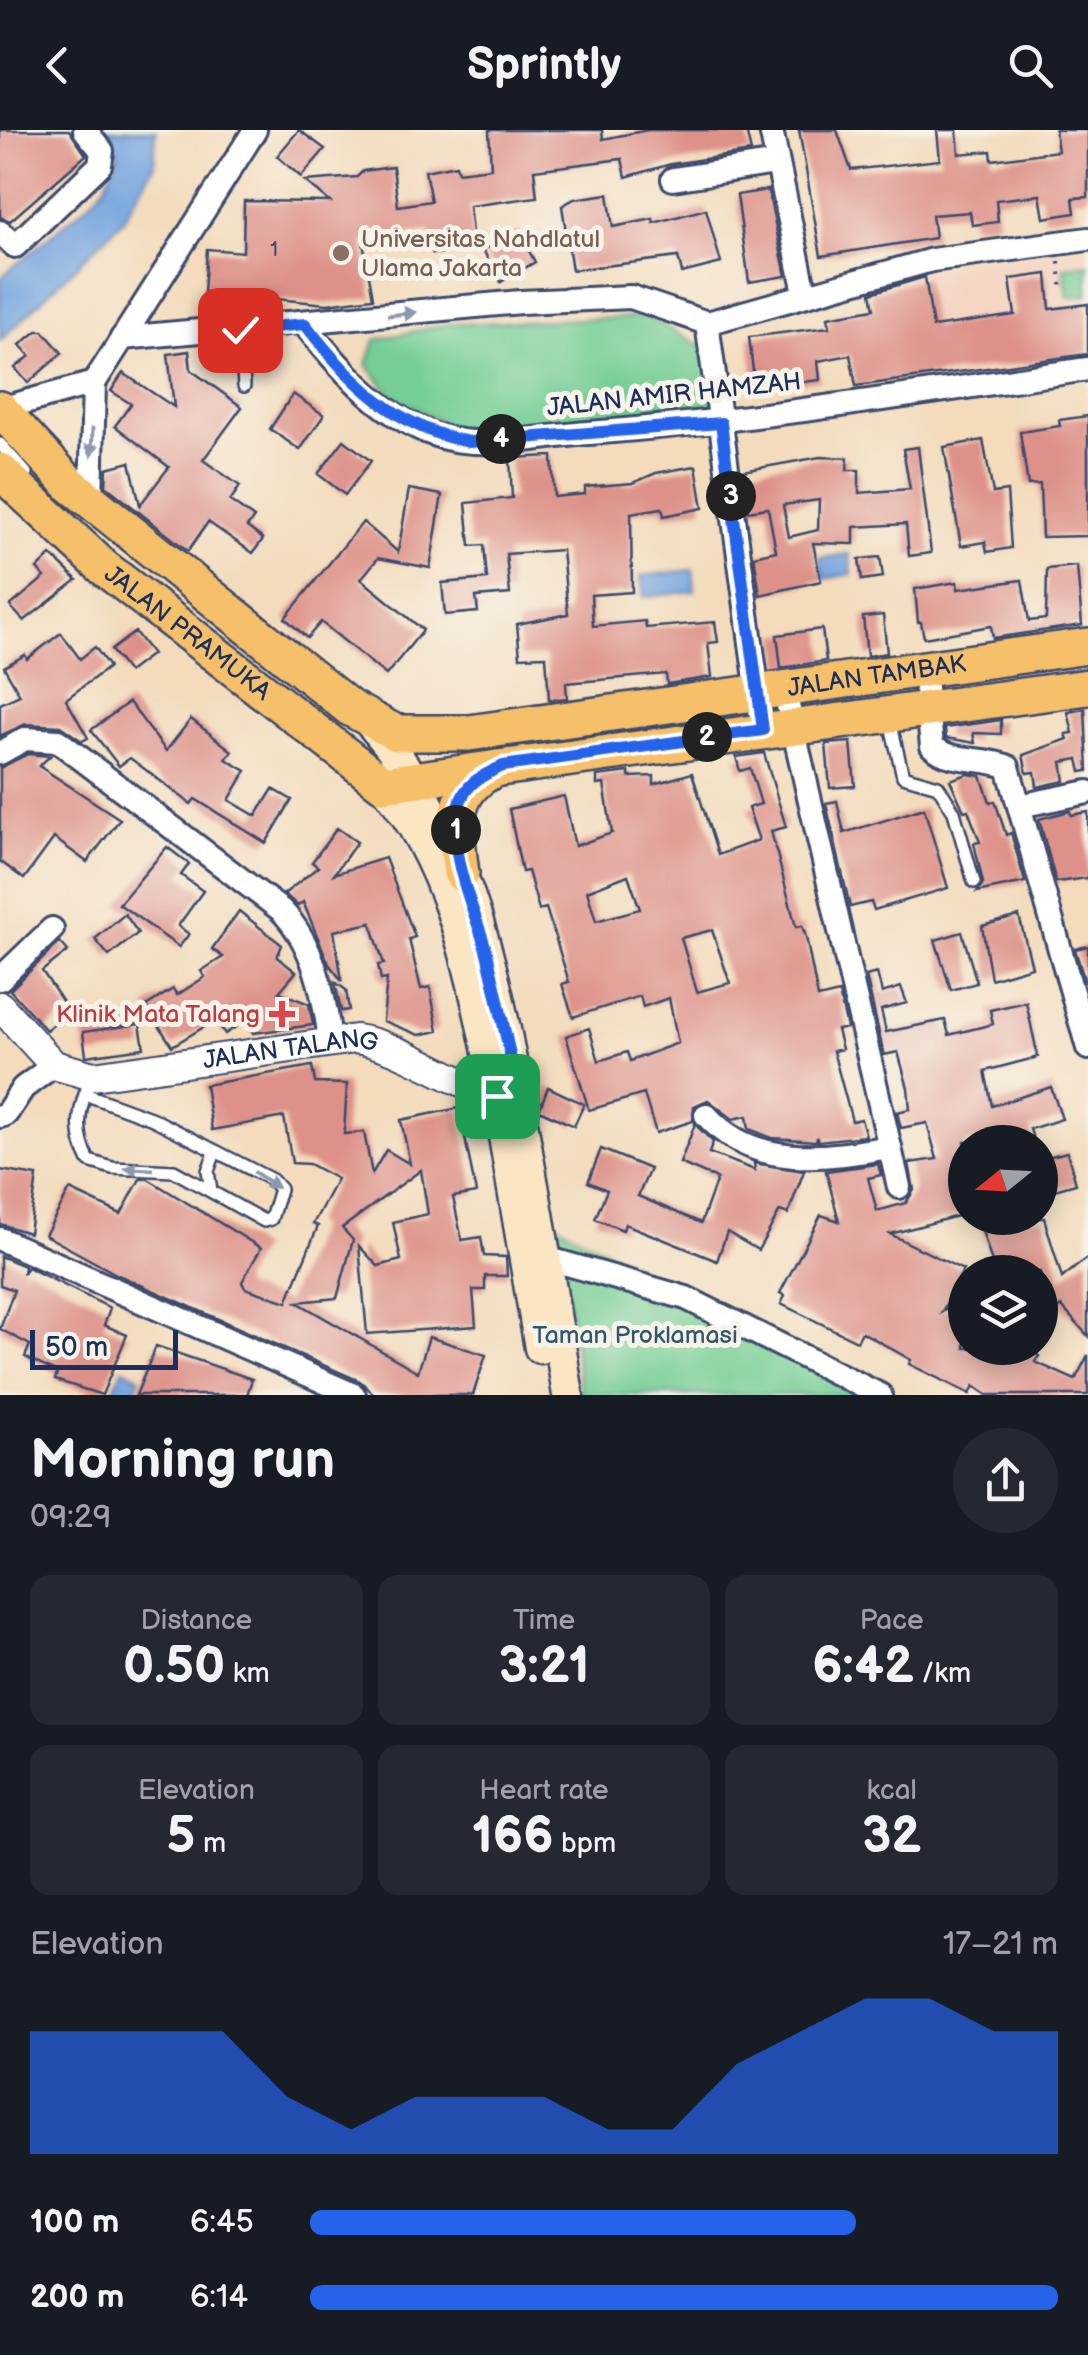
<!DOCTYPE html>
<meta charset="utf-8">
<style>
:root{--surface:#171b24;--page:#242831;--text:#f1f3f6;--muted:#9ea1a6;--accent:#2563eb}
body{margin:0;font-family:"Balsamiq Sans",sans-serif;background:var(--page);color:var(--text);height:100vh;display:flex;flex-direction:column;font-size:38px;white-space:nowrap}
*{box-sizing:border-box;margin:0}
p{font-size:32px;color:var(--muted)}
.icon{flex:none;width:55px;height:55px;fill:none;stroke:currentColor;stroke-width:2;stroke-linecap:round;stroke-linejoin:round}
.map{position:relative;height:1265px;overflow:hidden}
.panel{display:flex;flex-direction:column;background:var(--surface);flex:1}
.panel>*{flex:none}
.needle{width:65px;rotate:252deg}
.tools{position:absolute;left:948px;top:995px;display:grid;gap:20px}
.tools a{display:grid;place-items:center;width:110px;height:110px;border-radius:50%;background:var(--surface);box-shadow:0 5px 25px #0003;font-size:50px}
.scale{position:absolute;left:30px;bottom:25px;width:148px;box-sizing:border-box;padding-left:10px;border:5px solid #1b2f5e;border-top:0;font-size:28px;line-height:35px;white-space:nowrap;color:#1b2f5e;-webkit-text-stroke:8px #f7f3e8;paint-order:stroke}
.pin{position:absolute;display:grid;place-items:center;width:85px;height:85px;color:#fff;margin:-42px;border-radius:20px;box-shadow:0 5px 15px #0006}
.km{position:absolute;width:50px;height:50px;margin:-25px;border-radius:50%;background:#222;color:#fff;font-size:28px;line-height:50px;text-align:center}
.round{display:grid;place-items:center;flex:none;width:105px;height:105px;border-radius:52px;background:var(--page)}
.summary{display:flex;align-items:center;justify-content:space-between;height:170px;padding:0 30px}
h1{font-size:55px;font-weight:600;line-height:75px}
.metrics{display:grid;grid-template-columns:repeat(3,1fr);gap:15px;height:170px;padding:10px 30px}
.metrics div{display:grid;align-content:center;border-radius:20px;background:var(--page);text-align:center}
.metrics b{font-size:50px;font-weight:600}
.metrics small{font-size:28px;font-weight:400}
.metrics p{font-size:28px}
.chart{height:280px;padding:20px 30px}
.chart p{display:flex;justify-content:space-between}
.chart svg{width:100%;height:180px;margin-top:10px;fill:var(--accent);opacity:.7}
ul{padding:0 30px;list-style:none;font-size:32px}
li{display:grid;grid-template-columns:160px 120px 1fr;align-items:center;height:75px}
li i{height:25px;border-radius:12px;background:var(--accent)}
header{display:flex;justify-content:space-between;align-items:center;height:130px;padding:0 30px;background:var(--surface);font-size:45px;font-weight:600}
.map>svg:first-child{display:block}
.built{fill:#f4d3c0}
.green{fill:#74ce95;stroke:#487e7a;stroke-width:2.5}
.water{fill:#75a5df;stroke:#486a9e;stroke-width:2.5}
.building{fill:#dd9188;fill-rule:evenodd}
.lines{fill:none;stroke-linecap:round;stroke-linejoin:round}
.service-casing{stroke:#3b496c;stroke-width:16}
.minor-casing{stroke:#3b496c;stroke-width:28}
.tertiary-casing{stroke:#3b496c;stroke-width:32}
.secondary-casing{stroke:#3b496c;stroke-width:35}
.primary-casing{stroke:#3b496c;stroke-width:40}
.path{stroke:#3b496c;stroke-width:4;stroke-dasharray:2.5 8;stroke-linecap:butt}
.service{stroke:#fff;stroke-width:11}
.minor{stroke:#fff;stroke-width:22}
.tertiary{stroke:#fff;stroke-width:28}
.secondary{stroke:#fbe6c4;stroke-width:30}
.primary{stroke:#f6c06b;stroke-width:35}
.oneway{fill:#8d97ae}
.route-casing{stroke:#fff;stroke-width:20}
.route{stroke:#2563eb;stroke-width:12}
.education-dot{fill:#8d6e63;stroke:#f7f3e8;stroke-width:4}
.health-dot{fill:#e0444e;stroke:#f7f3e8;stroke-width:4}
.labels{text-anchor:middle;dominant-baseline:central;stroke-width:10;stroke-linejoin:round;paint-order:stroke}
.number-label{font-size:20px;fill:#4c4868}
.education-label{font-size:25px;fill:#785e54;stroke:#f7f3e8;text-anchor:start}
.street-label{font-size:25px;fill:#1b2f5e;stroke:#f7f3e8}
.health-label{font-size:25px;fill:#be3a42;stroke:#f7f3e8;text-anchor:end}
.park-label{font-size:25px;fill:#31576c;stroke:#f7f3e8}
</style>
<header><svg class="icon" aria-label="back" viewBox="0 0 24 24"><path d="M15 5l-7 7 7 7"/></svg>Sprintly<svg class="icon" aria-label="search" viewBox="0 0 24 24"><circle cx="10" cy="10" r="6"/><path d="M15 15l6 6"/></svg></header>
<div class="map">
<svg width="1088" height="1265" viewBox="0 0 1088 1265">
<rect width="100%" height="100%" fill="#f7f3e8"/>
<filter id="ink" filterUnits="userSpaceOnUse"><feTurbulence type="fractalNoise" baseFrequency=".01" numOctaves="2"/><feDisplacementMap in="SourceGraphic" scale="20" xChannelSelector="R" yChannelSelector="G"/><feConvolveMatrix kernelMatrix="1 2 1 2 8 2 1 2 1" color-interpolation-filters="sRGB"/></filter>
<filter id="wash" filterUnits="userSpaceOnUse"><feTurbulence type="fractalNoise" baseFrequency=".0048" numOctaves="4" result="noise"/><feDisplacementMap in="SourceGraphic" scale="40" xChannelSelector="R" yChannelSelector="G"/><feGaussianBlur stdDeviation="2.25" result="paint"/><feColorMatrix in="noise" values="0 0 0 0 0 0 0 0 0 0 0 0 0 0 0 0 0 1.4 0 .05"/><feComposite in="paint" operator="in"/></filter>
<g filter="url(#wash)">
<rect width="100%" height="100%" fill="#f3dbbc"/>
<polygon class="built" points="1088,119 1088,232 879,259 864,148"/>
<g class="green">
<polygon points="1088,134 1088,165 1068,167 1064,137"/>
<polygon points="648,187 709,220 713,284 453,298 392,266 367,235 375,210 448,194"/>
<polygon points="557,1094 871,1265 581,1265"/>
</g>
<g class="water">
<polygon points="109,0 156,0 154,36 122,91 0,211 0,148 85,77 106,54 118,26"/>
<polygon points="849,424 852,444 823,449 820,428"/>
<polygon points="693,440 695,461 644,467 641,446"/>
<polygon points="123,1239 140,1247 132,1265 111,1265"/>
</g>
<g id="blocks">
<g class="building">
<polygon points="0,0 69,0 86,25 10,91 0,87"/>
<polygon points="299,0 325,19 301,47 277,26"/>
<polygon points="489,0 602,0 603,9 648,0 746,0 751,22 671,34 626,47 622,29 534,40 537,67 469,76 474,120 433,124 430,102 363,112 373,168 327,174 204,162 207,119 243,122 244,71 330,72 305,51 357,47 363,41 393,37 398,76 431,71 425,41 456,35 458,42 491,38"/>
<polygon points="799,0 837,0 851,40 940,30 937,0 957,0 959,24 991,21 992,30 1058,21 1055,0 1088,0 1088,67 1073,68 1075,83 1044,88 1040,65 996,70 998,92 972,95 970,82 932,85 935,108 821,126"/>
<polygon points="768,60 786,146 749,152 737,65"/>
<polygon points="608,64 613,97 653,89 654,93 706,79 721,133 682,143 678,127 572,140 562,76 574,69"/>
<polygon points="518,101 535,132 501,152 483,120"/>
<polygon points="1047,144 1050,179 1088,174 1088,224 856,256 850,225 818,231 820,250 755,258 749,207 830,197 828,187 874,179 871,163 925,147 933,197 1015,185 1010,149"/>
<polygon points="37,201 43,201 62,223 28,253 15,238 30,226 20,215"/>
<polygon points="189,221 191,240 242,277 203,330 240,356 230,371 254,388 247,397 263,409 253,423 208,392 188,421 106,356 107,338 130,332 140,375 169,337 115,296 131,274 111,261 123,243 174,277 168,224"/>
<polygon points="293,264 324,285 300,320 270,299"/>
<polygon points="1088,286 1088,406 1042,407 1040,354 1028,355 1020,302 1060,296 1059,290"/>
<polygon points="344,310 371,331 345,365 318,344"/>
<polygon points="983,310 993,363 1007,361 1011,418 987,422 985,412 961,416 944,317"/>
<path d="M918 317 931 423 909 426 906 394 854 397V414L813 413 821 451 760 465 754 426 776 421 768 378 748 381 743 341 820 327 848 328 847 340H859V363L910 359 903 319ZM819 370 818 400 789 407 783 375Z"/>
<polygon points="552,326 554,367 585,364 585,357 633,353 656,343 696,336 703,378 664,386 662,378 631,383 632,462 591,465 593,496 645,491 646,498 715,492 718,512 708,513 712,547 667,554 666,544 566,553 567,568 549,570 546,526 520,527 517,494 568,484 562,420 506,424 510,464 476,467 478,482 445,485 442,453 487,449 484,415 470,416 466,373 512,368 510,328"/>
<polygon points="409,359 442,365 430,438 378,428 361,449 423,500 386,545 321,492 307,508 285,488 363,392 398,422"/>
<polygon points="51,425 77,450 24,491 10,476 45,447 37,439"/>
<polygon points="880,427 883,447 862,450 859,429"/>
<polygon points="1077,436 1082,495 993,508 991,496 924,508 921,492 918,492 915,459 957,452 958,459 1022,450 1029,491 1046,489 1047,439"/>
<polygon points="883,485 887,523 867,526 863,487"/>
<polygon points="822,499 826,531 781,538 777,505"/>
<polygon points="135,502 152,524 128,542 111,520"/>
<polygon points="61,503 80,529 95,517 109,537 66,569 88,608 82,611 60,596 26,594 0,606 0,574 20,565 4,537 25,525 27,529"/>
<polygon points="129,572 166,621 191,589 232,621 226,629 246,641 229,670 256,686 273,659 292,670 266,713 195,669 191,674 130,628 119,636 91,600"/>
<polygon points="1085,579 1088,641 1081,642 1078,629 1062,632 1065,651 1037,657 1035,642 1027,643 1023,625 1068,609 1066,604 1073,603 1068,582"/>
<polygon points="1001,590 1001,604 973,603 975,613 946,608 945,598"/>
<polygon points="851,612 855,656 830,658 826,614"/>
<path d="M764 623 786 697 771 701 796 797 802 796 806 807 818 868 839 863 847 898 837 900 842 919 833 921 852 991 861 989 866 1006 818 1011 817 1007 816 1011 772 1008 749 999 747 986 733 989 708 970 694 976 693 991 656 1003 644 964 589 980 566 906 589 898 599 931 627 922 630 931 678 913 669 868 643 877 640 866 573 887 562 854 569 852 546 778 539 780 528 741 522 742 509 679 564 666 575 716 612 703 604 654 597 655V646L629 642V647L654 646V654L692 643 718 725 759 710 748 678 761 674 750 638 740 641 736 627ZM628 745 640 779 596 791 587 761ZM712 800 730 853 697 862 681 808Z"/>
<polygon points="28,624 50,626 39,636 120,689 87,732 54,708 24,749 0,731 0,638"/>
<polygon points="968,644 981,646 990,672 995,671 1006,705 1011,703 1025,752 977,762 983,753 974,713 980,712 968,680 964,681 950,650"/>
<polygon points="837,671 844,703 924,678 948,758 874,780 871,772 850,777 826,673"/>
<polygon points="1070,681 1071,685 1088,682 1088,748 1056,752 1039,689"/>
<polygon points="337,698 357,712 334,744 385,728 415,807 409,809 421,859 430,857 438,901 419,905 383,891 387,849 381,850 378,835 384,834 371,793 334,801 342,851 329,834 303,772 298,776 284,764 318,737 312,732"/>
<polygon points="167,717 189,734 181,745 203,761 178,796 189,804 179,817 119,774"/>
<polygon points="239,781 282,815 277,827 296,842 279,862 309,874 313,895 253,903 250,888 225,904 216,890 172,916 146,876 173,859 177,865 205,847 201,841 223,827 212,819"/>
<polygon points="125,784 138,803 109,826 95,809"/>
<polygon points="1019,786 1032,837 991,849 982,796"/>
<polygon points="962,802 977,853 951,860 935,810"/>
<polygon points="60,812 68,821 42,841 69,881 46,900 10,860"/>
<polygon points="1088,816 1088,852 1085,852 1075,819"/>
<polygon points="877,843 882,863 901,857 907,873 881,880 886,902 945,890 949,905 993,894 990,880 1026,872 1038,927 985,941 992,976 1051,957 1062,989 1030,999 1034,1012 965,1012 965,1084 890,1104 963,1140 942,1182 952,1176 965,1182 965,1218 1027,1218 1039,1226 1035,1232 1075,1250 1088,1225 1088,1265 987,1265 974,1256 970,1264 909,1234 911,1230 862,1202 857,1211 781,1174 785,1166 780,1163 821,1085 839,1091 826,1041 878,1034 881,1045 868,1048 877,1081 906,1073 914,1060 909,1033 937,1029 927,993 901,998 897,982 910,979 908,958 898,922 884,925 866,846"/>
<polygon points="335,852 346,860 349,880 341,881"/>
<polygon points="140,894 144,918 86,926 83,902"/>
<polygon points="312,936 315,953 347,954 344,1004 364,1002 372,1044 386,1020 410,1034 401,990 459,978 476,1063 453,1067 462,1110 481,1107 484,1126 506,1127 507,1146 485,1146 485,1160 473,1160 476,1196 367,1204 359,1116 378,1136 401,1130 393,1092 428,1084 421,1040 342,1098 353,1110 337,1168 297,1172 418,1242 429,1207 486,1225 473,1265 375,1265 360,1251 118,1145 45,1105 70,1060 121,1084 140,1049 148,1049 261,1118 242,1152 245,1158 287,1172 318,1096 313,1094 337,1049 309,1034 292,1033 284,987 212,1000 205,955"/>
<polygon points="548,957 584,974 574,996 539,980"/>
<polygon points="695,994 713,1012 709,1023 755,1040 754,1033 804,1041 788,1084 780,1081 758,1120 727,1102 717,1131 625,1094 623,1100 595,1089 607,1060 588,1052 601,1019 650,1039 638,1066 701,1093 717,1049 680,1033"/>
<polygon points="1067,1022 1076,1054 1051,1061 1040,1045 1040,1029"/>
<polygon points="0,1040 37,1046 29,1103 0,1094"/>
<polygon points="978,1088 1044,1088 1062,1148 1088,1127 1088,1206 1061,1176 1040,1201 1040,1142 995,1142"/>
<polygon points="0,1126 24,1136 23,1144 27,1137 110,1178 104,1195 127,1205 102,1265 55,1250 57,1243 25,1227 30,1215 0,1199 14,1160 0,1155"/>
<polygon points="156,1216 252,1249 247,1265 136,1265"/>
</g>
</g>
</g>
<g filter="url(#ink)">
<use href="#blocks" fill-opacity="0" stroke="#3b496c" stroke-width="2.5"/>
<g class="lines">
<g class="service-casing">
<g id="service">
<polyline points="240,200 244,256"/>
<polyline points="0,314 26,343"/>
<polyline points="889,587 903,646 938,656 954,682 974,752"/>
<path d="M85 964 153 989 272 1050 280 1059 271 1089 264 1091 174 1041 112 1038 89 1031C74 1002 78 977 92 947"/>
<polyline points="211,1061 208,1041 215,1022"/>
</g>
</g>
<g class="minor-casing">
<g id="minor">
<polyline points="771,0 805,163"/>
<polyline points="673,49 776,33"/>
<polyline points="0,102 15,116 100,35 102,21 85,0"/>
<polyline points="707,193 763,600"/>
<polyline points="707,193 932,130 1088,109"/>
<path d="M305 195C341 240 386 292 445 308 489 319 544 306 589 303 757 290 922 263 1088 239"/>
<polyline points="122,208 521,172 631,167 707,193"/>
<polyline points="0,279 94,253"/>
<polyline points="91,370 94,253 255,0"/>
<path d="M924 539 932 616C952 634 984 626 1008 637L1088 918"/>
<polyline points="784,558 899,1057"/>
<path d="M0 623 25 609 58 611 281 780C314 814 324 864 330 910"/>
<polyline points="1019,676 1088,662"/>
<polyline points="0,849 52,799"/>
<path d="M706 985C754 1040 826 1028 890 1017"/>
<polyline points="0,986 6,984 23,958 54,935"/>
<polyline points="0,1109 354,1265"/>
<polyline points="546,1128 686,1168 880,1265"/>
</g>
</g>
<g class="tertiary-casing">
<g id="tertiary">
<path id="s1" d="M0 876 54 935 93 946 355 909C411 916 465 968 518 965"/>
</g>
</g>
<g class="secondary-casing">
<g id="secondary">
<path d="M370 593C475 708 501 868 526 1016 541 1099 555 1182 568 1265"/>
<path d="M383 654C447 730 469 831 489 927"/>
<polyline points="499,977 540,1218"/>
</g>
</g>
<g class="primary-casing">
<g id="primary">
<path id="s2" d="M0 279 70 354 350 578 396 603H469L1088 516"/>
<path id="s3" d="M0 341 103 437 383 654 1088 557"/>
<path d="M461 743C455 698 449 660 497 638"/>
</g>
</g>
<polyline class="path" points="1059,132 1062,162"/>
<use href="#service" class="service"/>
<use href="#minor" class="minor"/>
<use href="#tertiary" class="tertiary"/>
<use href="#secondary" class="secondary"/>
<use href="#primary" class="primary"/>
</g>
<defs><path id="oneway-solid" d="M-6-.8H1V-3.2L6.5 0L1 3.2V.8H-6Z" transform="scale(2.5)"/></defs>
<g class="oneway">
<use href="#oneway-solid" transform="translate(402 184) rotate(-6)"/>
<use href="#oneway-solid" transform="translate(92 312) rotate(92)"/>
<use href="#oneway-solid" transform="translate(139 1039) rotate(-177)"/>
<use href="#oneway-solid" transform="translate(266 1050) rotate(34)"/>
</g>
</g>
<g class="lines" filter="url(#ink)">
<g class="route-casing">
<path id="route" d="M240 200 305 194C348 250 398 300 470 312L721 293 763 600 503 636C483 645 465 653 459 676 445 725 476 780 488 827 499 873 509 919 518 965L497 966"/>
</g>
<use href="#route" class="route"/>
</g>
<circle class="education-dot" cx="341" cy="123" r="10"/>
<path class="health-dot" d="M277 869h10v10h10v10h-10v10h-10v-10h-10v-10h10z"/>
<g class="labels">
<g class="number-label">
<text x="274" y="120">1</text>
</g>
<g class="education-label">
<text x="361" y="109">Universitas Nahdlatul<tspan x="361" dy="29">Ulama Jakarta</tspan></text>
</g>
<g class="street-label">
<text transform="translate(674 265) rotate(-6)">JALAN AMIR HAMZAH</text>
<text stroke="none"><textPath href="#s3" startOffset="248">JALAN PRAMUKA</textPath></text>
<text stroke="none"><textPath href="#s2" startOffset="998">JALAN TAMBAK</textPath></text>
<text stroke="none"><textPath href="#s1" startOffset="320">JALAN TALANG</textPath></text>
</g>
<g class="health-label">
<text x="260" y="884">Klinik Mata Talang</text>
</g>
<g class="park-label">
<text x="635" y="1205">Taman Proklamasi</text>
</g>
</g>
</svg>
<div class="tools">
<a><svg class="needle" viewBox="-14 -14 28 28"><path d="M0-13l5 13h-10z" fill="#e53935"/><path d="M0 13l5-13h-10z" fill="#9ea1a6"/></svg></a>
<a><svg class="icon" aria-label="layers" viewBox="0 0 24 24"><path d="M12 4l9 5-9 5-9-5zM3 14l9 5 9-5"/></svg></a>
</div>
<div class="scale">50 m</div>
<div class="pin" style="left:497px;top:966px;background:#1e9e55"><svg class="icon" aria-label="arrive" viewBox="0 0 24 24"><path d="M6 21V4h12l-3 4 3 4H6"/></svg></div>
<div class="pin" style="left:240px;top:200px;background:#d93025"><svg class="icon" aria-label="check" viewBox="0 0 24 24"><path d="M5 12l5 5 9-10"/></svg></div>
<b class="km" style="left:456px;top:700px">1</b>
<b class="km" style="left:707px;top:607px">2</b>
<b class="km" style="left:731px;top:366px">3</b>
<b class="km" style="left:501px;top:309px">4</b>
</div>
<section class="panel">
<div class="summary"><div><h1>Morning run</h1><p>09:29</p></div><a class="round"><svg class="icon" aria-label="share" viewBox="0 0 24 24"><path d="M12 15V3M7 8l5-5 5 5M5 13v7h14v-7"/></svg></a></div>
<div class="metrics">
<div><p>Distance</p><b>0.50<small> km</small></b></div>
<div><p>Time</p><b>3:21</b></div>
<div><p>Pace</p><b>6:42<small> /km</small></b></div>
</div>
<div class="metrics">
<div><p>Elevation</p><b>5<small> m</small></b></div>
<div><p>Heart rate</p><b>166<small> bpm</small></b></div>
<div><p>kcal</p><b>32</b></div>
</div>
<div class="chart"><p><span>Elevation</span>17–21 m</p>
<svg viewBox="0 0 160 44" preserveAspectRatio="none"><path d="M0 44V14L10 14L20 14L30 14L40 30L50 38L60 30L70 30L80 30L90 38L100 38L110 22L120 14L130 6L140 6L150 14L160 14V44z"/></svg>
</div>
<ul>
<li><b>100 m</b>6:45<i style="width:73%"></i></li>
<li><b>200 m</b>6:14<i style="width:100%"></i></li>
</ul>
</section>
